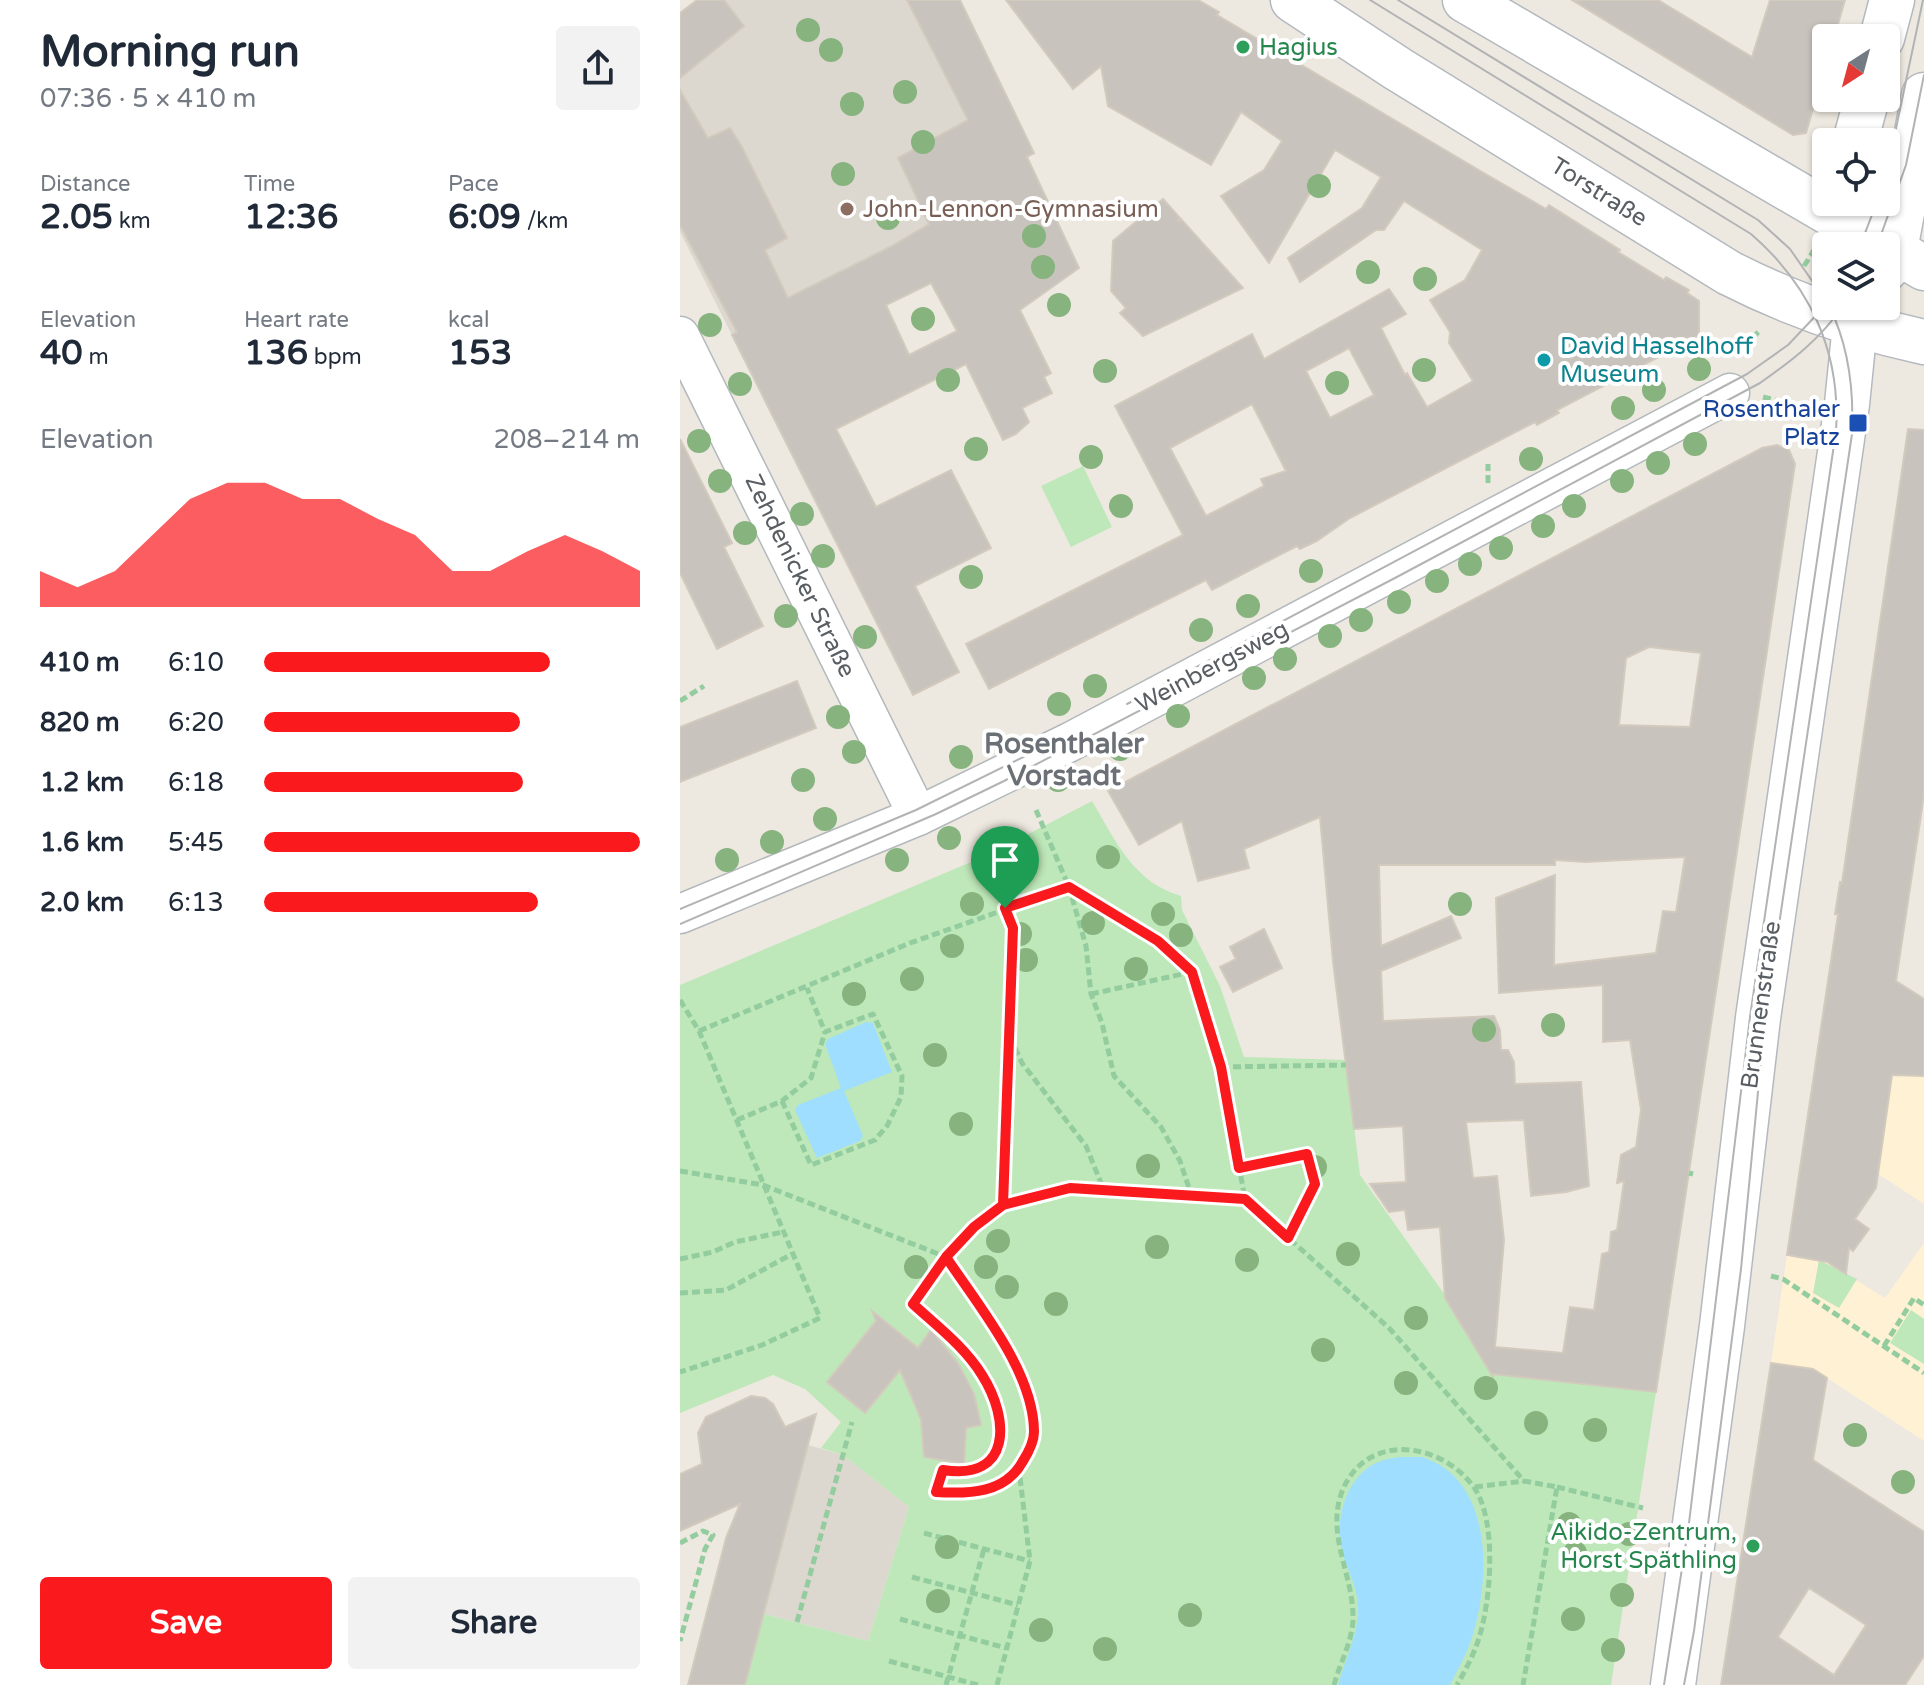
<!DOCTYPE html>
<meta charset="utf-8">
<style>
:root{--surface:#fff;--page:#f2f2f3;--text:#1f2937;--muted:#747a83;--accent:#fa1a1e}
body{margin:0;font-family:"Varela Round",sans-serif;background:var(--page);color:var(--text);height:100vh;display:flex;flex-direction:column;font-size:30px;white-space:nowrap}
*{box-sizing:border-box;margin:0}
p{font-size:26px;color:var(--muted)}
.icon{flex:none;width:44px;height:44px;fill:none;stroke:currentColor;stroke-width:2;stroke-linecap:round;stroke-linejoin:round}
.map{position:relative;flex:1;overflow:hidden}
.drawer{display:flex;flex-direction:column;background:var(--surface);width:680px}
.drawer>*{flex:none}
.needle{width:52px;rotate:216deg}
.fabs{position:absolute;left:1132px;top:24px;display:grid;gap:16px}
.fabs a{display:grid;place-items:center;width:88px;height:88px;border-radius:8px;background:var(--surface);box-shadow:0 2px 6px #0004;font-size:40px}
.pin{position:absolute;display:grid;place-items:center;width:68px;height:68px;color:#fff;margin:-82px -34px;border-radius:50% 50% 50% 0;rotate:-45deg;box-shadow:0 0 8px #0007}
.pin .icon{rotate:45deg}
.round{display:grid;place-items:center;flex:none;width:84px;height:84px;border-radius:8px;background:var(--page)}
.headline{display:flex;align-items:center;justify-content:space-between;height:136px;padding:0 40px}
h1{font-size:44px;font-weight:700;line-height:60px}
.stats{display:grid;grid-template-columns:repeat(3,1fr);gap:12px;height:136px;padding:8px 40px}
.stats div{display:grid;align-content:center}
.stats b{font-size:34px;font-weight:700}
.stats small{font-size:22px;font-weight:400}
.stats p{font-size:22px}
.chart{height:224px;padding:16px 40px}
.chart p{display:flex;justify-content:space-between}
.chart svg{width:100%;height:144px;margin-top:8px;fill:var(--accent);opacity:.7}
.action{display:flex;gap:16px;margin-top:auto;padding:16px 40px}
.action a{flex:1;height:92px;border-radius:8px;background:var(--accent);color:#fff;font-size:32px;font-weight:700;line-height:92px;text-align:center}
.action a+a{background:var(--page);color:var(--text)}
ul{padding:0 40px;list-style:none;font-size:26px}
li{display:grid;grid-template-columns:128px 96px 1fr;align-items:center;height:60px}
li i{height:20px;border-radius:10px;background:var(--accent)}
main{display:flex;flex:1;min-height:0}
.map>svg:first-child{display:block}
.commercial{fill:#fff1d4}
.education{fill:#ddd8cf}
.green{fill:#bee8b9}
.water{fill:#9fdeff}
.building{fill:#c9c3bd;stroke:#d3cabe;stroke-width:2;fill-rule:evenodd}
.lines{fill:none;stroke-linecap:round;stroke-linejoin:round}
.street-casing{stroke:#b3b8bc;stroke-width:41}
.secondary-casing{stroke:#b4b9bf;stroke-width:47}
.path{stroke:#93cc9e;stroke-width:5;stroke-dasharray:8 4;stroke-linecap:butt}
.street{stroke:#fff;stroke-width:38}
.secondary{stroke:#fff;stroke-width:44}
.tram{stroke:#b2b3b4;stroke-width:2}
.tree{fill:#86b37e}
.route-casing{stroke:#fff;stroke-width:16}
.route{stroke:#fa1a1e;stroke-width:10}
.leisure-dot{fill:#2e9e5b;stroke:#fff;stroke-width:3}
.education-dot{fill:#8d6e63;stroke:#fff;stroke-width:3}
.culture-dot{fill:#0f9aa8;stroke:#fff;stroke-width:3}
.transit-dot{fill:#1a4fb4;stroke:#fff;stroke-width:3}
.labels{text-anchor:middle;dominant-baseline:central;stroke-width:8;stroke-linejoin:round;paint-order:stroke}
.leisure-label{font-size:24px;fill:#27864d;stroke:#fff;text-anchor:start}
.street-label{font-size:24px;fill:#595e63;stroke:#fff}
.education-label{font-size:24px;fill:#785e54;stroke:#fff;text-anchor:start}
.culture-label{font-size:24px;fill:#0d838f;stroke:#fff;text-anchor:start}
.transit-label{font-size:24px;fill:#164399;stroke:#fff;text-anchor:end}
.quarter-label{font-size:28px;font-weight:bold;fill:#6a7075;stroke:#fff}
</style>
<main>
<section class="drawer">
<div class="headline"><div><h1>Morning run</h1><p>07:36 · 5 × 410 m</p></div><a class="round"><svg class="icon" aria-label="share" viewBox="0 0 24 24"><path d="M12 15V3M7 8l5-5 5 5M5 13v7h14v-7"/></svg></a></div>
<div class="stats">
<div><p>Distance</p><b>2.05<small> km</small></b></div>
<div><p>Time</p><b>12:36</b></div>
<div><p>Pace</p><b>6:09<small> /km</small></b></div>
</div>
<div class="stats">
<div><p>Elevation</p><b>40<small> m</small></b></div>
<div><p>Heart rate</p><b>136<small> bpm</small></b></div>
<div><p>kcal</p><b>153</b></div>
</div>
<div class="chart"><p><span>Elevation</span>208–214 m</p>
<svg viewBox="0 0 160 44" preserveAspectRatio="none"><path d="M0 44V33L10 38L20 33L30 22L40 11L50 6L60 6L70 11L80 11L90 17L100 22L110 33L120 33L130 27L140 22L150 27L160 33V44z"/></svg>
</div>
<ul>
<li><b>410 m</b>6:10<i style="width:76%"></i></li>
<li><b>820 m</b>6:20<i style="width:68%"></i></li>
<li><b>1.2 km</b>6:18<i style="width:69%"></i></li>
<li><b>1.6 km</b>5:45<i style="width:100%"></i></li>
<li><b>2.0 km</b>6:13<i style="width:73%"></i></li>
</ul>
<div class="action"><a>Save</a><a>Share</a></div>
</section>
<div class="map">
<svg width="1244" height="1685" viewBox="0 0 1244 1685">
<rect width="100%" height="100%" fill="#eee9e0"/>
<g class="commercial">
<polygon points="1147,987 1191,995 1244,1030 1244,1204 1165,1152 1123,1146"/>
<polygon points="1244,1243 1244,1441 1133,1369 1091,1363 1107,1255 1147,1262 1205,1298"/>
</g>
<g class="education">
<polygon points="17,0 227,0 347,235 71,373 0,232 0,13"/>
<polygon points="128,1445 163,1455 229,1507 188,1641 84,1614"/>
</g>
<g class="green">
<polygon points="403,466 432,527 391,547 361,486"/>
<path d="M412 801C436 841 453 882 501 896L502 910 540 986 564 1057 666 1060 680 1175 765 1295 811 1374 976 1392 931 1685H65L84 1614 188 1641 229 1507 163 1455 141 1448 161 1422 125 1389 93 1375 0 1413V985L310 854Z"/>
<polygon points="1139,1260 1177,1279 1159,1308 1133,1293"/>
<polygon points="1231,1310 1244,1319 1244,1364 1210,1343"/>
</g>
<g class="water">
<polygon points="186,1022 193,1023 212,1072 164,1091 183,1136 180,1141 137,1158 115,1110 118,1105 161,1088 145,1044 148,1039"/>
<path d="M742 1457C812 1479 811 1575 793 1634 788 1652 778 1669 770 1685H658C665 1660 679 1634 678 1607 678 1587 665 1566 661 1547 655 1514 669 1470 704 1460 716 1456 729 1457 742 1457Z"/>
</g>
<g class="building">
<polygon points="17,0 44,0 64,26 0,78 0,13"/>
<path d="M227 0H280L354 153 347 157 399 268 340 310 371 373 364 377 372 393 342 408 349 422 336 434 323 440 286 364 156 429 196 507 271 470 311 548 235 586 279 672 233 695 52 335 57 332 0 225V90L28 138 50 128 61 145 107 238 85 250 108 298 210 247 249 224 218 158 288 120ZM251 283 277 331 229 355 206 305Z"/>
<path d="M326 0H518L539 12 537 15 809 176 866 209 869 205 940 250 938 252 984 280 986 277 1009 290 1007 293 1019 301V336L877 410 879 413 857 425 855 422 670 518 637 541 620 549 617 546 532 590 526 580 309 689 286 644 503 535 435 406 572 334 584 359 709 289 726 314 701 328 725 375 727 373 747 407 793 381 769 343 770 332 750 300 785 280 802 250 724 201 704 230H696L620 282 608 258 682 208 701 177 655 150 589 263 541 196 584 170 602 141 561 112 531 165 428 106 421 66 393 89ZM669 348 694 395 650 418 626 371ZM572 404 606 471 581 479 584 486 526 516 490 448Z"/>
<polygon points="892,0 978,0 1072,57 1090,0 1165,0 1154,38 1146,38 1146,64 1126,133 1113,135"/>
<polygon points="483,199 500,218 498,221 501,219 563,288 463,336 440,313 446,308 431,291 433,241"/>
<polygon points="1228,429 1244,430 1244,795 1216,981 1244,999 1244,1076 1212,1075 1196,1188 1175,1219 1189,1229 1173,1251 1169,1248 1166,1274 1147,1262 1107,1255 1158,914 1155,914 1160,882 1162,883"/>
<polygon points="0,439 52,543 44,547 83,626 37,649 0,573"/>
<path d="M1097 445 1109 450 1115 464 976 1392 813 1374V1377L765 1298 760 1227 728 1230 725 1210 709 1212 690 1184 726 1182 723 1126 674 1129 653 962 640 817 564 849 569 868 518 881 502 821 459 845 428 791 1082 448ZM969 647 1021 653 1010 727 939 725 946 658ZM1005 857 996 912 983 911 976 953 874 965 875 875 816 898 819 993 923 985V1042L950 1040 961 1110 956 1147 941 1155 937 1183 944 1181 937 1230 931 1232 929 1252 922 1254 914 1310 890 1307 883 1353 815 1347 824 1240 817 1176 793 1178 786 1122 844 1120 851 1196 886 1192 909 1186 901 1082 835 1084 834 1062 828 1050H821L820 1030 814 1016 703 1021 701 971 781 938 771 916 701 946 699 865H875V860L905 862Z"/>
<polygon points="117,681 136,728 0,782 0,727"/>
<polygon points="584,929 602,968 553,992 540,967 556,959 550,947"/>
<polygon points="192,1311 238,1348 251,1330 278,1363 294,1394 301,1425 286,1428 284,1464 244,1457 241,1419 220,1370 185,1413 147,1382 196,1321"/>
<path d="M1091 1363 1133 1369 1147 1378 1133 1460 1244 1532V1656L1225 1685H1041ZM1129 1588 1186 1625 1154 1675 1098 1637Z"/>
<polygon points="71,1396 85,1398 93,1404 105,1427 136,1414 65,1685 8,1685 46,1538 60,1504 0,1531 0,1474 22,1464 18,1433 26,1417"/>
</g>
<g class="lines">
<g class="street-casing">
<g id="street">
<polyline points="0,336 238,816"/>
<polyline points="0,914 238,816 390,742 1050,393"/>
</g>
</g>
<g class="secondary-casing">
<g id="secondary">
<path d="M613 0 718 69 1049 273C1112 305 1175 327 1244 342"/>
<polyline points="785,0 1244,268"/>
<polyline points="1202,38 1212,0"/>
<polyline points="1175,142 1187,98"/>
<polyline points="1206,269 1215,250 1244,95"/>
<polyline points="993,1685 1042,1326 1078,1018 1167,404 1175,325 1171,306"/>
</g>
</g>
<g class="path">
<polyline points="1124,266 1136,247"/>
<path d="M1017 351C1049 353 1058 355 1080 330"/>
<polyline points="1083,397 1122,407"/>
<polyline points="808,483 808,464"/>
<polyline points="0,701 24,686"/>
<polyline points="356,810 389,887 478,941 512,972 526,1012 541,1067 565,1199 709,1328 844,1481 877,1487 843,1685"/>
<polyline points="411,994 512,972"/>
<polyline points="0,1000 19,1031 140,1318 82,1345 0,1372"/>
<polyline points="19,1031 230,943 389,887 406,946 411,994 422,1023 434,1076 481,1127 500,1161 511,1194"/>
<polyline points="330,1037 342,1063 406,1146 423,1188"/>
<polyline points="541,1067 666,1065"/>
<polyline points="102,1101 131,1165 195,1140 207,1126 221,1097 222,1076 193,1014 145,1032 127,988"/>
<polyline points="57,1120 102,1101 131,1078 145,1032"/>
<polyline points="559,1168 627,1154 635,1184 608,1238"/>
<path d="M0 1171 83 1185 266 1257 331 1355 347 1394 354 1435 339 1469 312 1488 290 1495 256 1492 263 1470C332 1481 330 1419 302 1375 284 1347 258 1326 233 1304L266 1257 294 1227 323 1205 390 1188 565 1199"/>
<polyline points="1009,1173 1013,1174"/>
<polyline points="323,1205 333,928 325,908"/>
<polyline points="0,1259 33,1252 55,1242 103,1232"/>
<polyline points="1091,1276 1103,1279 1244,1373"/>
<polyline points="0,1293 46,1290 112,1254"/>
<polyline points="1204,1346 1234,1298 1244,1305"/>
<polyline points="795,1487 844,1481"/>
<polyline points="877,1487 963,1508"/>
<polyline points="244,1533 350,1561"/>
<polyline points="0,1543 23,1531 33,1535 25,1549 0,1641"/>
<polyline points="232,1577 338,1605"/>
<polyline points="220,1619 326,1648"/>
<polyline points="117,1622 172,1422"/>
<polyline points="209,1661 298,1685"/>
<polyline points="266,1685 304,1549"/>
<polyline points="317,1685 350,1561 339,1469"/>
<path d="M654 1685C660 1662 674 1639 673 1615 672 1571 645 1533 663 1489 688 1432 760 1442 793 1486 818 1519 811 1603 798 1641 793 1656 785 1671 777 1685"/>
</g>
<use href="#street" class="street"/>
<use href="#secondary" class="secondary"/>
<g class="tram">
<path d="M690 0 1071 234C1130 285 1161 352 1156 431L1070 1017 1009 1523 984 1685"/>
<polyline points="718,0 1078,220 1110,249 1146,301"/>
<polyline points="1206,176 1243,0"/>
<polyline points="1180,246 1197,202"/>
<polyline points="1197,246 1226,165 1244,75"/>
<polyline points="447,704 1067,374 1108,345 1143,308"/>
<polyline points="0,909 236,810 376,741"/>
<path d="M0 924 256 814 324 781 715 578 1080 383C1113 360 1140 339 1163 306"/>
<path d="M1004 1685 1014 1631 1061 1269 1085 1019 1172 434C1174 390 1169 346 1149 306"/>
</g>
</g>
<g class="tree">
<circle cx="128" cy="30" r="12"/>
<circle cx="151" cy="50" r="12"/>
<circle cx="225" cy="92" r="12"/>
<circle cx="172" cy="104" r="12"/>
<circle cx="243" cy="142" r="12"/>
<circle cx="163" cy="174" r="12"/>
<circle cx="639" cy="186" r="12"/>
<circle cx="208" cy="218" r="12"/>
<circle cx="354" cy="236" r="12"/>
<circle cx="363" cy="267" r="12"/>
<circle cx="688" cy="272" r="12"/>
<circle cx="745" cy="279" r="12"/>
<circle cx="379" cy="305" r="12"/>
<circle cx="243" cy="319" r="12"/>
<circle cx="30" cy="325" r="12"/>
<circle cx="1019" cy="369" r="12"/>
<circle cx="744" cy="370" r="12"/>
<circle cx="425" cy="371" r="12"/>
<circle cx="268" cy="380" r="12"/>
<circle cx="657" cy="383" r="12"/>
<circle cx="60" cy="384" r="12"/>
<circle cx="974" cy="390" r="12"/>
<circle cx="943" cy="408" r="12"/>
<circle cx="19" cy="441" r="12"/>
<circle cx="1015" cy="444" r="12"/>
<circle cx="296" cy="449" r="12"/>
<circle cx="411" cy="457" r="12"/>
<circle cx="851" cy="459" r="12"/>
<circle cx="978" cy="463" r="12"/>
<circle cx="40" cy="481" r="12"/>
<circle cx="942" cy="481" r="12"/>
<circle cx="441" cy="506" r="12"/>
<circle cx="894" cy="506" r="12"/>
<circle cx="122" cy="514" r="12"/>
<circle cx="863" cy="526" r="12"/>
<circle cx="65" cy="533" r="12"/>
<circle cx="821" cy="548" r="12"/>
<circle cx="143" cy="556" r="12"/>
<circle cx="790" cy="564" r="12"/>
<circle cx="631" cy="571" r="12"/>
<circle cx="291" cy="577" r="12"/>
<circle cx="757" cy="581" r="12"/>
<circle cx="719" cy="602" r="12"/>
<circle cx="568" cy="606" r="12"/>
<circle cx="106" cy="616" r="12"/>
<circle cx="681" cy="620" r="12"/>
<circle cx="521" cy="630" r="12"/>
<circle cx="650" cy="636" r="12"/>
<circle cx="185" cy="637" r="12"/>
<circle cx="605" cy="659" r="12"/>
<circle cx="574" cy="678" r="12"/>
<circle cx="415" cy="686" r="12"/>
<circle cx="379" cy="704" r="12"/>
<circle cx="498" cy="716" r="12"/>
<circle cx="158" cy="717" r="12"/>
<circle cx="440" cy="749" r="12"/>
<circle cx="174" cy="752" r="12"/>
<circle cx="281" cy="757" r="12"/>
<circle cx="123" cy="780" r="12"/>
<circle cx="378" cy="780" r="12"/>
<circle cx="145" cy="819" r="12"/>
<circle cx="269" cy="838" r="12"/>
<circle cx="92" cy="842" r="12"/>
<circle cx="428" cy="857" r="12"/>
<circle cx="47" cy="860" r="12"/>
<circle cx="217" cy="860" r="12"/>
<circle cx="292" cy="904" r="12"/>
<circle cx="780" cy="904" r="12"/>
<circle cx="483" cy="914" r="12"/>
<circle cx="413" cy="923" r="12"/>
<circle cx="340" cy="934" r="12"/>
<circle cx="501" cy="935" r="12"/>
<circle cx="272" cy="946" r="12"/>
<circle cx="346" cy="960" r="12"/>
<circle cx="456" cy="969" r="12"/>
<circle cx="232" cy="979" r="12"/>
<circle cx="174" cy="994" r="12"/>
<circle cx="873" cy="1025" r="12"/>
<circle cx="804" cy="1030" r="12"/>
<circle cx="255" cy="1055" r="12"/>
<circle cx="281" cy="1124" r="12"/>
<circle cx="468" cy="1166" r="12"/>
<circle cx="635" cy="1167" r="12"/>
<circle cx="318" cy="1241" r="12"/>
<circle cx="477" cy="1247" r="12"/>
<circle cx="668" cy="1254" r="12"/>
<circle cx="567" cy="1260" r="12"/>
<circle cx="236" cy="1267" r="12"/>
<circle cx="306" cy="1267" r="12"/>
<circle cx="327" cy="1287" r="12"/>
<circle cx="376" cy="1304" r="12"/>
<circle cx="736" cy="1318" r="12"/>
<circle cx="643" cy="1350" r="12"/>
<circle cx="726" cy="1383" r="12"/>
<circle cx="806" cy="1388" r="12"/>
<circle cx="856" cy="1423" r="12"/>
<circle cx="915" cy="1430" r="12"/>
<circle cx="1175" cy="1435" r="12"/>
<circle cx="1223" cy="1482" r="12"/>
<circle cx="889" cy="1524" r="12"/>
<circle cx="949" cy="1534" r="12"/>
<circle cx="267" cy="1547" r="12"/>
<circle cx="895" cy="1553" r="12"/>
<circle cx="942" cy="1595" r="12"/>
<circle cx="258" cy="1601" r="12"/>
<circle cx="510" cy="1615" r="12"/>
<circle cx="893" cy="1619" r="12"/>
<circle cx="361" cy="1630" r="12"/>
<circle cx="425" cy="1649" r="12"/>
<circle cx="933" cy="1650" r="12"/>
</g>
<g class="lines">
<g class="route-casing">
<path id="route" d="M325 908 333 928 323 1205 294 1227 266 1257C298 1305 354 1372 354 1432 354 1442 348 1453 343 1461 325 1494 288 1494 256 1492L263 1470C332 1481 330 1419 302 1375 285 1347 257 1326 233 1304L266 1257 294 1227 323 1205 390 1188 565 1199 608 1238 635 1184 627 1154 559 1168 541 1067 512 972 478 941 389 887 325 908"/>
</g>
<use href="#route" class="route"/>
</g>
<g class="leisure-dot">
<circle cx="563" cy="47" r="8"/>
<circle cx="1073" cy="1546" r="8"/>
</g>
<circle class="education-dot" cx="167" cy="209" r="8"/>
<circle class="culture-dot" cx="864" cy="360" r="8"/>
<rect class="transit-dot" x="1168" y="413" width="20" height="20" rx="4"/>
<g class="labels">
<g class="leisure-label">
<text x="579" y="47">Hagius</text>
<text x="1057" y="1532" text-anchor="end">Aikido-Zentrum,<tspan x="1057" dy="28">Horst Späthling</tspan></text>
</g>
<g class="street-label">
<text transform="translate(919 192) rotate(32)">Torstraße</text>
<text transform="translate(120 576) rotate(64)">Zehdenicker Straße</text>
<text transform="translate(532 667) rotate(-28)">Weinbergsweg</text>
<text transform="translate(1081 1005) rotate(-82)">Brunnenstraße</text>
</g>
<g class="education-label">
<text x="183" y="209">John-Lennon-Gymnasium</text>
</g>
<g class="culture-label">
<text x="880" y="346">David Hasselhoff<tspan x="880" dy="28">Museum</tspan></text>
</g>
<g class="transit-label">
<text x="1160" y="409">Rosenthaler<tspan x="1160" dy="28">Platz</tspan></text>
</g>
<g class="quarter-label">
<text x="384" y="744">Rosenthaler<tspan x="384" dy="32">Vorstadt</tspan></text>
</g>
</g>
</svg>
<div class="fabs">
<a><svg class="needle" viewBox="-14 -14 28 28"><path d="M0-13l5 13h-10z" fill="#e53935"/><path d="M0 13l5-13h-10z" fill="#747a83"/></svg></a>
<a><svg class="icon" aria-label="locate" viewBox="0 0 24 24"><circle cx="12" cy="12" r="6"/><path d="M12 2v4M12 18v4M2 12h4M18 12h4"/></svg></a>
<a><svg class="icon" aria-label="layers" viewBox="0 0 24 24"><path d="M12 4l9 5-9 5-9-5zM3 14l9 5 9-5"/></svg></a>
</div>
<div class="pin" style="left:325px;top:908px;background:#1e9e55"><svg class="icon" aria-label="arrive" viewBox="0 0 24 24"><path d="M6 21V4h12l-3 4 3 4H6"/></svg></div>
</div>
</main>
